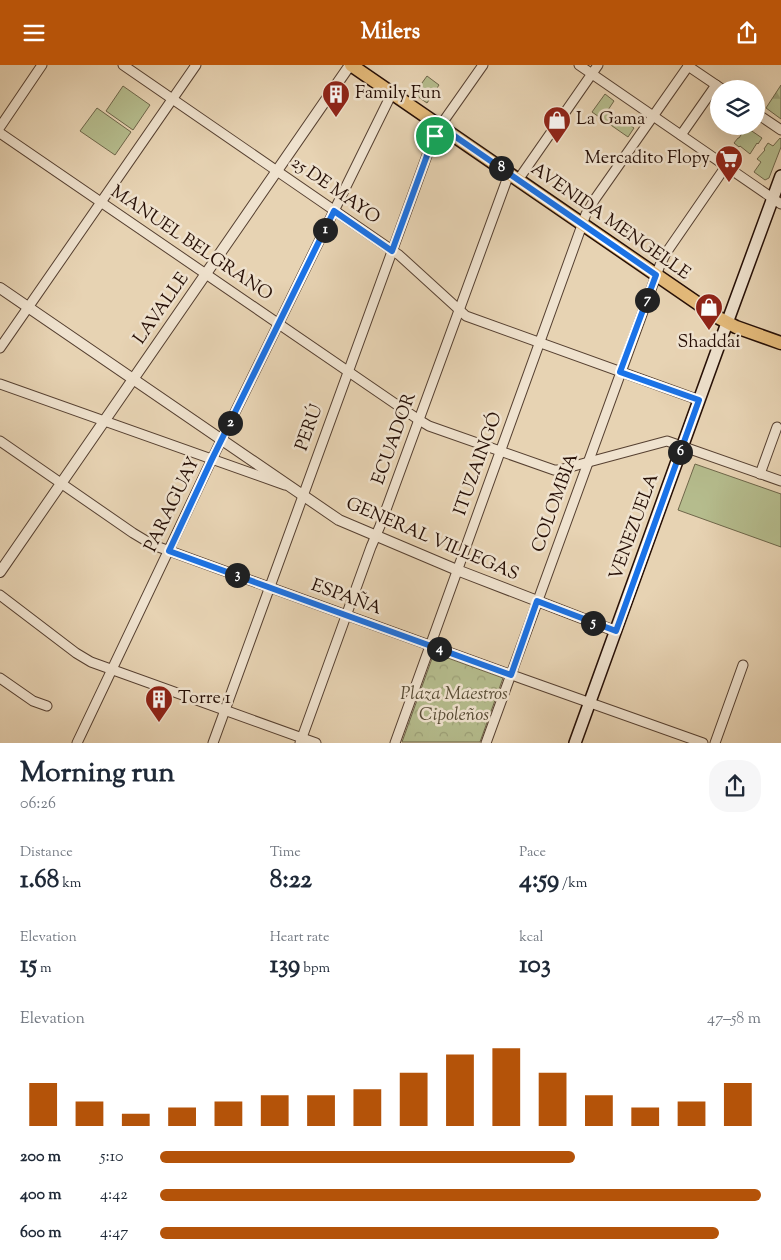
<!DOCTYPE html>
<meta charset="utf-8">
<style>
:root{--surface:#fff;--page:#f6f6f7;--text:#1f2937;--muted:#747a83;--accent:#b45309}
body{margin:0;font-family:"Sorts Mill Goudy",serif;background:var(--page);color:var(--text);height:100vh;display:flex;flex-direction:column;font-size:19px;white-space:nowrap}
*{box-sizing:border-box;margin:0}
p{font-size:16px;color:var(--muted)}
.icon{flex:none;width:28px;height:28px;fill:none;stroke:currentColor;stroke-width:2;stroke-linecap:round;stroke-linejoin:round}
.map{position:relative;height:678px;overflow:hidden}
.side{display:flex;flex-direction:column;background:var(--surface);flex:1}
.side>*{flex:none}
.buttons{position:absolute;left:710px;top:15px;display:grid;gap:10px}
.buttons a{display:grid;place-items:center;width:55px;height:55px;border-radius:50%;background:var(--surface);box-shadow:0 5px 20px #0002;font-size:25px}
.pin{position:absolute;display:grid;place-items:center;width:42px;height:42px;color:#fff;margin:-21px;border:2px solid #fff;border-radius:50%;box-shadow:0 1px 5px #0007}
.km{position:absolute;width:25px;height:25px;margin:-12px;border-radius:50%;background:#222;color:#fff;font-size:14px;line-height:25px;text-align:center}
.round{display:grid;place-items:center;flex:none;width:52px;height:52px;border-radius:20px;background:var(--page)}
.summary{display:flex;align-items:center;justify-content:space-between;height:85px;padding:0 20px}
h1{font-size:28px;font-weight:700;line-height:38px}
.figures{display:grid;grid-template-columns:repeat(3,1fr);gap:8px;height:85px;padding:5px 20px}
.figures div{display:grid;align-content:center}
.figures b{font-size:25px;font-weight:700}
.figures small{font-size:14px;font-weight:400}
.figures p{font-size:14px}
.chart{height:140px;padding:10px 20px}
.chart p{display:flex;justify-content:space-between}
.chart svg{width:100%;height:90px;margin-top:5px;stroke:var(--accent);stroke-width:6}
ul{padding:0 20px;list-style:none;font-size:16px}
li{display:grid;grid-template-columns:80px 60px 1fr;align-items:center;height:38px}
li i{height:12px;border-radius:6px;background:var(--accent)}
header{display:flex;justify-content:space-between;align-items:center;height:65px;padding:0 20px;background:var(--accent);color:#fff;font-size:22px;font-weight:700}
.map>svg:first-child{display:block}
.green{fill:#b5bc8d;stroke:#6e664a}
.forest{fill:url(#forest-firs);stroke:#6e664a}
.park{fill:url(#park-crowns);stroke:#6e664a}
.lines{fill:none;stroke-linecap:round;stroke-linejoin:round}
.minor-casing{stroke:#564031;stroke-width:11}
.tertiary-casing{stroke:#564031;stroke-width:12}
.secondary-casing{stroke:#260f06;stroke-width:14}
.primary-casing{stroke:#260f06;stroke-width:15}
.minor{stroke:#efe2ce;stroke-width:9}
.tertiary{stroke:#efe2ce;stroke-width:10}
.secondary{stroke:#efe2ce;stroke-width:11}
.primary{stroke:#e4ba7a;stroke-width:12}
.route-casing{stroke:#fff;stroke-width:10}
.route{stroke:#1a73e8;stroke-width:6}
.labels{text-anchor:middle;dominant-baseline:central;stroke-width:5;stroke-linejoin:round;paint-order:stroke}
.poi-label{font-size:18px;fill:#260f06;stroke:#efe2ce;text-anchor:start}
.street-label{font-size:18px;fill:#260f06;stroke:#efe2ce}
.park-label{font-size:18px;font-style:italic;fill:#584c35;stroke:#efe2ce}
</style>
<header><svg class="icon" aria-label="menu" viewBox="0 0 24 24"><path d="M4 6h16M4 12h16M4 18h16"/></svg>Milers<svg class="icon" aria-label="share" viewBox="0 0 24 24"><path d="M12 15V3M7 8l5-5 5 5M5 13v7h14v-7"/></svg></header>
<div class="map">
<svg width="781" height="678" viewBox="0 0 781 678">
<defs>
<pattern id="forest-firs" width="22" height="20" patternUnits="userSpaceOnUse" patternTransform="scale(1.25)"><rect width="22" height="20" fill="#b5bc8d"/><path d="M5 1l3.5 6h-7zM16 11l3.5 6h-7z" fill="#9ca078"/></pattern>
<pattern id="park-crowns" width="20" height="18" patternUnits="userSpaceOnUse" patternTransform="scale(1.25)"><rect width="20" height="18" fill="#b5bc8d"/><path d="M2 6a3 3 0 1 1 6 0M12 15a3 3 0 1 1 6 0" fill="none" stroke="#9ca078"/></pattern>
</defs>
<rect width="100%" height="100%" fill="#e7d3b3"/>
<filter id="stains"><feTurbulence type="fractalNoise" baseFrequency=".004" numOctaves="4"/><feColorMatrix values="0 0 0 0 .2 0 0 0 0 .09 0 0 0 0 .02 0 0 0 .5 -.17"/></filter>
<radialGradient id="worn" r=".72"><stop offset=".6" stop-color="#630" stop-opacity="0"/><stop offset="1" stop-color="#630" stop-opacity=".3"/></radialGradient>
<g class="green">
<polygon points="427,11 439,20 427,38 414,29"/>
<polygon points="123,21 150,40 133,65 106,46"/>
<polygon points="605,29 614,36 608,45 634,63 628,72 592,47"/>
<polygon points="97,43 131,67 115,90 80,66"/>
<polygon points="746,62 762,73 758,79 757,78 750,89 740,81 739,82 734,78 738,73 739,73"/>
<polygon points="780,73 781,74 781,82 769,113 765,115 754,107 761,97 757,94 765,85 764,84 768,78 773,81"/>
<polygon points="695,399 781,429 781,482 678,445"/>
</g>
<polygon class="forest" points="781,20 781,54 766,43"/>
<polygon class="park" points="434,588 503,613 480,677 402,677"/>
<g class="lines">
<g class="minor-casing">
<g id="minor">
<polyline points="123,0 399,190 466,251 699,335"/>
<polyline points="579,0 781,139"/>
<polyline points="688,1 722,24"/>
<polyline points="756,48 781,65"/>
<polyline points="0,62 42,0"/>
<polyline points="0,68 419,355 429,361 554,405 559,405 667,376 781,416"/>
<polyline points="681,70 716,20"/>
<polyline points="518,115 598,0"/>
<polyline points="0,283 196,0"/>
<polyline points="0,319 285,420"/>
<polyline points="0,376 133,468 153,480 523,614 703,678"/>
<polyline points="760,409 777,362"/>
<polyline points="0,530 76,588 91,597 316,678"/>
<polyline points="0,613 33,636 47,641"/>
<polyline points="77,678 212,394 392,28"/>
<polyline points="213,678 433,74 438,64 483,0"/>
<polyline points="300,678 371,482 380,461 509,109"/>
<polyline points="395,678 586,149 595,134 689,0"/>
<polyline points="486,678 660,200 666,188 726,101"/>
<polyline points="715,678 743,600"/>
</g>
</g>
<g class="tertiary-casing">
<g id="tertiary">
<polyline points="0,223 339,455 457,505 615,566"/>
<polyline points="0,507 350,0"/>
</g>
</g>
<g class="secondary-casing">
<polyline id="secondary" points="575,678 727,258 781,111"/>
</g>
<g class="primary-casing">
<polyline id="primary" points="351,0 719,253 736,262 781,278"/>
</g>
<use href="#minor" class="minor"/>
<use href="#tertiary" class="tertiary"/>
<use href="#secondary" class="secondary"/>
<use href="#primary" class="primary"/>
</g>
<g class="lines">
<g class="route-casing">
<polygon id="route" points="440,61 656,210 620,307 699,335 616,566 537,536 511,610 169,486 212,394 334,146 392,186 433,74"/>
</g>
<use href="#route" class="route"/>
</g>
<defs>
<g id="building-pin" transform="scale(1.4375)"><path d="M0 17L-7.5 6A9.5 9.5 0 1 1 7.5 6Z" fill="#8f2418" stroke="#efe2ce"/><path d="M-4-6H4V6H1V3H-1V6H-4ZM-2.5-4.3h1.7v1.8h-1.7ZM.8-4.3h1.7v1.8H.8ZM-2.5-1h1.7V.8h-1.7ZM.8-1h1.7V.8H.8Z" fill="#fff"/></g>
<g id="shop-pin" transform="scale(1.4375)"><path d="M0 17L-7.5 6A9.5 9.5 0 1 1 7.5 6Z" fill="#8f2418" stroke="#efe2ce"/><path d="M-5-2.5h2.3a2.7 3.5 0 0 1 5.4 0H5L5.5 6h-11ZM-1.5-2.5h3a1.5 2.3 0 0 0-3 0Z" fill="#fff"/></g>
<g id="supermarket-pin" transform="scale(1.4375)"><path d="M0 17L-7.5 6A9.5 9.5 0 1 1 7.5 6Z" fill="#8f2418" stroke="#efe2ce"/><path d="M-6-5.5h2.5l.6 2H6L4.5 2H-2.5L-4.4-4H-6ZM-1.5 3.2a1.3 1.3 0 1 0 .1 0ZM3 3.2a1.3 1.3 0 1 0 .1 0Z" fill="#fff"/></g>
</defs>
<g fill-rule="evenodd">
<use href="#building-pin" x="336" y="29"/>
<use href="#shop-pin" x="557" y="55"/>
<use href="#supermarket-pin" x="729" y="94"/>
<use href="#shop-pin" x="709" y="242"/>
<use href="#building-pin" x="159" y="634"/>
</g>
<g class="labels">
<g class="poi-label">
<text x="355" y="29">Family Fun</text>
<text x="576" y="55">La Gama</text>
<text x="710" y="94" text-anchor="end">Mercadito Flopy</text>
<text x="709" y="278" text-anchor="middle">Shaddai</text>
<text x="178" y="634">Torre 1</text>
</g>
<g class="street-label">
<text transform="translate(335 126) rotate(35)">25 DE MAYO</text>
<text transform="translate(610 157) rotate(35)">AVENIDA MENGELLE</text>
<text transform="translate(191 179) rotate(34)">MANUEL BELGRANO</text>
<text transform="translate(162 244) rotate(-55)">LAVALLE</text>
<text transform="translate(310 363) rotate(-70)">PERÚ</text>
<text transform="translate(395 374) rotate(-70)">ECUADOR</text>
<text transform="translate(479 399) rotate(-70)">ITUZAINGÓ</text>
<text transform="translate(556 438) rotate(-70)">COLOMBIA</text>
<text transform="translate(173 440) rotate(-64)">PARAGUAY</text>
<text transform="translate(635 462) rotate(-70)">VENEZUELA</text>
<text transform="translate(432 475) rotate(23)">GENERAL VILLEGAS</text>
<text transform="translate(346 533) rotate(20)">ESPAÑA</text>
</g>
<g class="park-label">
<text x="454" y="630">Plaza Maestros<tspan x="454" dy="21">Cipoleños</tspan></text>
</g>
</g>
<rect width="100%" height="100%" filter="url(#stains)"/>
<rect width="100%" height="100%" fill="url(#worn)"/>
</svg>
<div class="buttons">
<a><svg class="icon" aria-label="layers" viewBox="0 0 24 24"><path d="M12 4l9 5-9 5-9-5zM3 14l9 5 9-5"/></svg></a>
</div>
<div class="pin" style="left:435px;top:71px;background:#1e9e55"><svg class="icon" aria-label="arrive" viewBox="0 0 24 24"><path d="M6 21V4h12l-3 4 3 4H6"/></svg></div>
<b class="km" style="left:325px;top:165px">1</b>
<b class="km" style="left:230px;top:358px">2</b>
<b class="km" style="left:237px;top:510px">3</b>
<b class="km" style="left:439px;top:584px">4</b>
<b class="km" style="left:593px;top:558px">5</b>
<b class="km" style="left:680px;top:387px">6</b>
<b class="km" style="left:647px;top:235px">7</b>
<b class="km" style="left:501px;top:103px">8</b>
</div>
<section class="side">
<div class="summary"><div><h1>Morning run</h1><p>06:26</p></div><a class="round"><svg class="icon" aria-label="share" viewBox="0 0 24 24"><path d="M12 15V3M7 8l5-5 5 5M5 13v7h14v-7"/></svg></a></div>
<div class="figures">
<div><p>Distance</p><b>1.68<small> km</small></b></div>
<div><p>Time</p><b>8:22</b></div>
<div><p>Pace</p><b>4:59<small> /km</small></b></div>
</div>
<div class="figures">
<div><p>Elevation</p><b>15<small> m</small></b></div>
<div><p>Heart rate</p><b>139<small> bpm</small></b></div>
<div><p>kcal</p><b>103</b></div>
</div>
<div class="chart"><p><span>Elevation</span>47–58 m</p>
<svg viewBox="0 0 160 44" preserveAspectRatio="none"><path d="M5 44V23M15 44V32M25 44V38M35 44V35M45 44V32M55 44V29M65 44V29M75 44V26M85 44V18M95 44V9M105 44V6M115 44V18M125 44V29M135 44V35M145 44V32M155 44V23"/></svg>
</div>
<ul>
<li><b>200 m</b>5:10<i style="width:69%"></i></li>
<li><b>400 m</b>4:42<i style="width:100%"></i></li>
<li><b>600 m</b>4:47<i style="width:93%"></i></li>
</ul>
</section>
